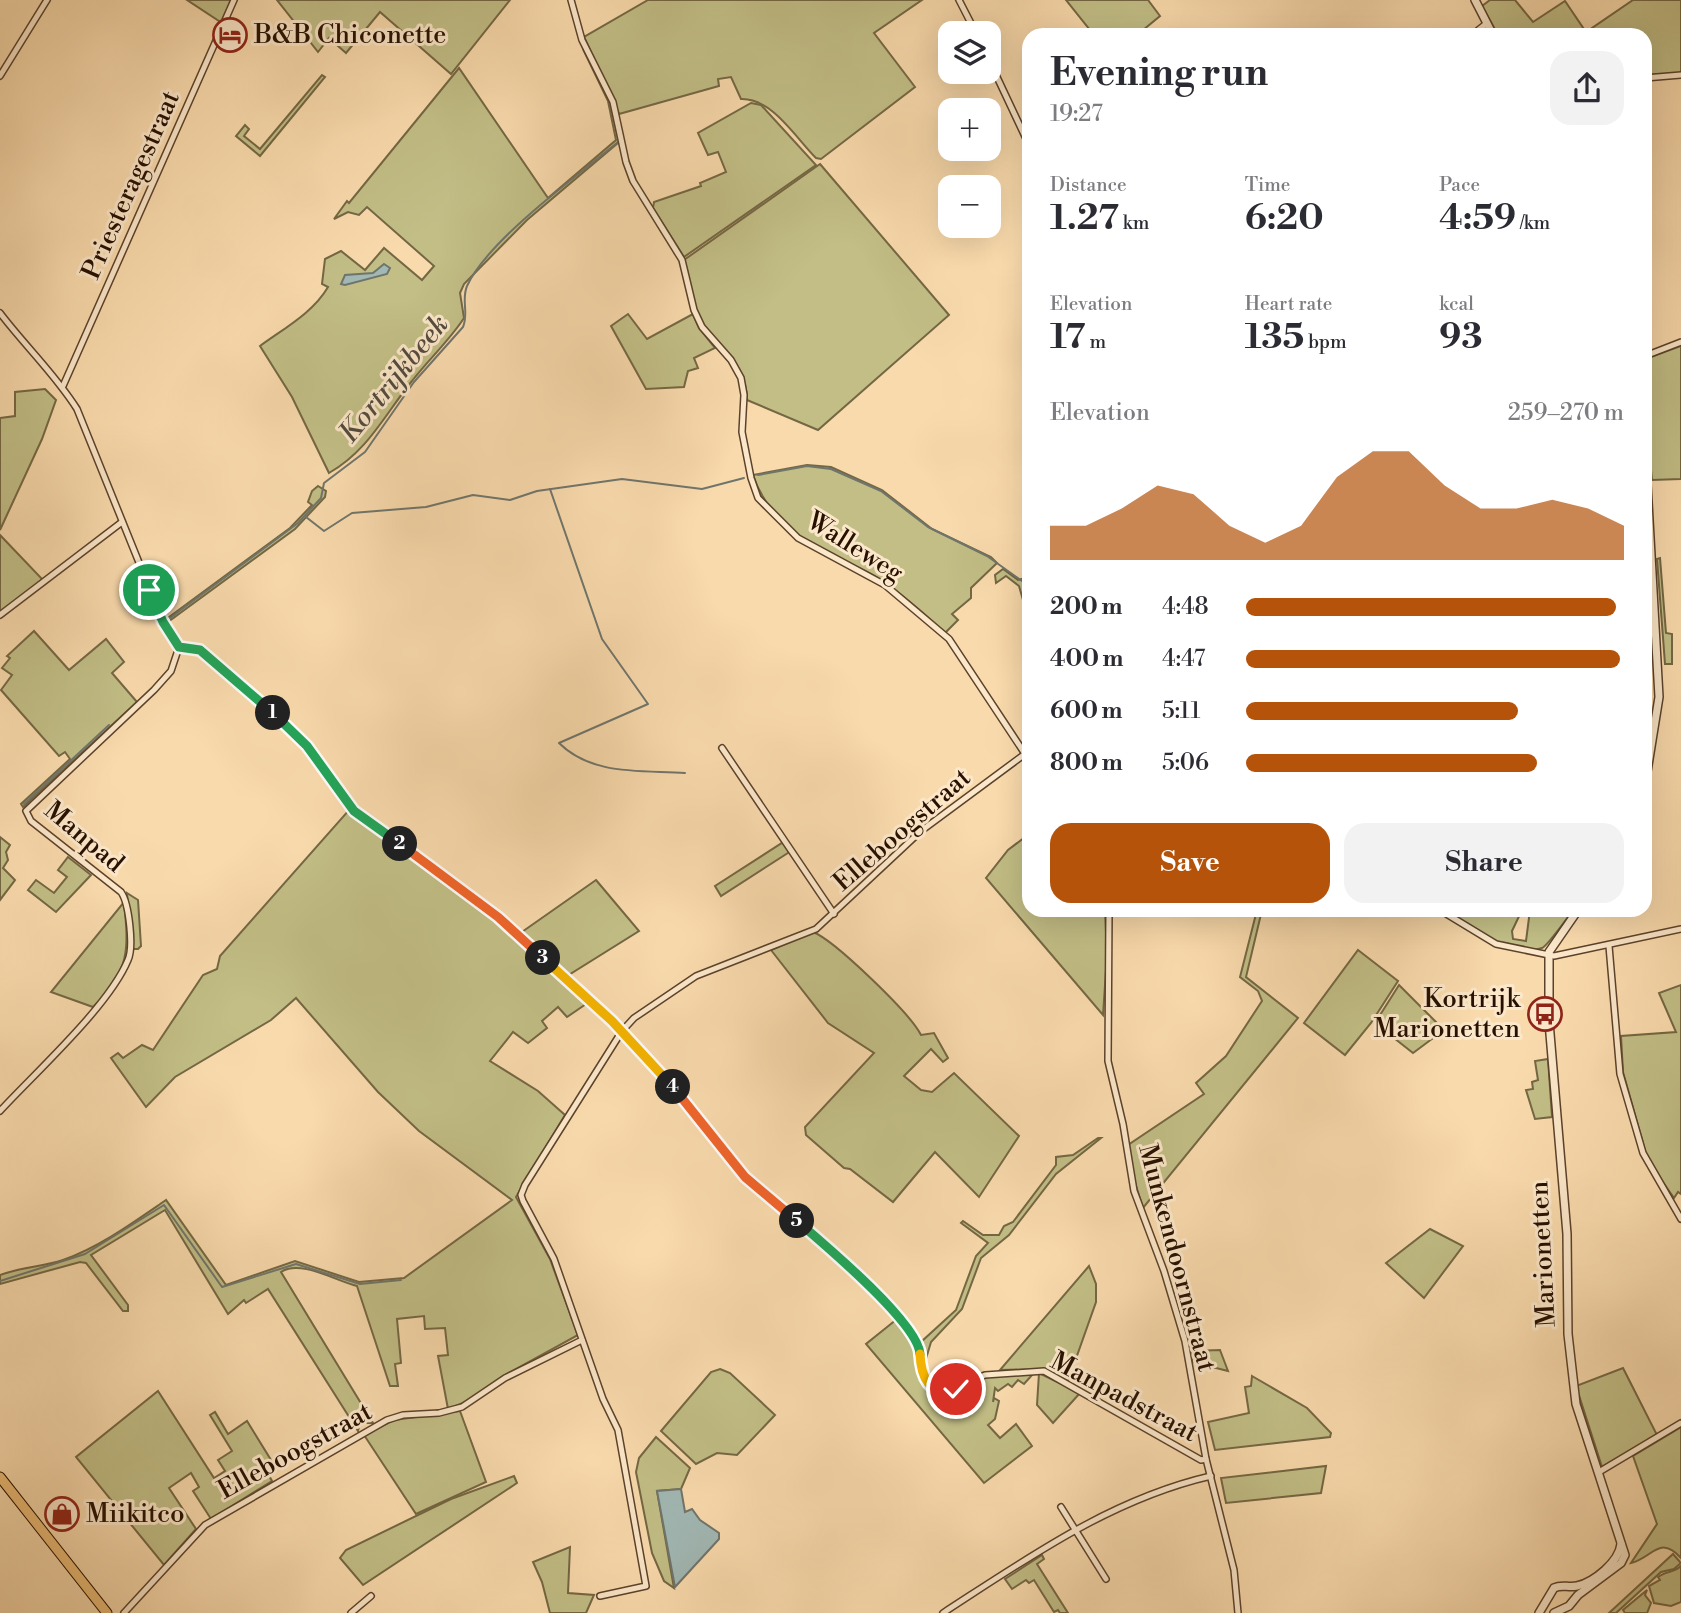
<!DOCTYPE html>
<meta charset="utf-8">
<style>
:root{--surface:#fff;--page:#f2f2f3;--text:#2b2b33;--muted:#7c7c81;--accent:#b45309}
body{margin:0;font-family:"Libre Bodoni",serif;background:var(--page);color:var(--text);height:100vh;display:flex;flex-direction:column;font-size:26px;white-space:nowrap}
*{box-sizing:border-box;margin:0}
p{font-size:23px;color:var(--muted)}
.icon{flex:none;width:38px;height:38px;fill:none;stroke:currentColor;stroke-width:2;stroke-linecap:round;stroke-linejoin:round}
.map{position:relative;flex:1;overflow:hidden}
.sheet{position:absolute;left:1022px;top:28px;width:630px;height:889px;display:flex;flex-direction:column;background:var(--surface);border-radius:21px;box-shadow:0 7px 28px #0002}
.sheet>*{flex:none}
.fabs{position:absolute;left:938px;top:21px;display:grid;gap:14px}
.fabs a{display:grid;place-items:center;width:63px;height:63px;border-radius:14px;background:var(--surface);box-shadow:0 7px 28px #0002;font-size:35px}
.pin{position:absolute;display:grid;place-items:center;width:60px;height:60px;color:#fff;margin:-30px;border:4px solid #fff;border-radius:50%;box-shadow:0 2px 7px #0007}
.km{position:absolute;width:35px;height:35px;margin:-18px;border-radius:50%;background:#222;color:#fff;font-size:19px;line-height:35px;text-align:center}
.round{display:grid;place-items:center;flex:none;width:74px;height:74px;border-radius:21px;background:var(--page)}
.overview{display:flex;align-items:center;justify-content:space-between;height:119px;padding:0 28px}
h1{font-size:38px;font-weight:700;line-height:52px}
.metrics{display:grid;grid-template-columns:repeat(3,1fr);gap:10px;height:119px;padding:7px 28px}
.metrics div{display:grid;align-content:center}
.metrics b{font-size:35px;font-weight:700}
.metrics small{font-size:19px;font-weight:400}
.metrics p{font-size:19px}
.chart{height:196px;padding:14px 28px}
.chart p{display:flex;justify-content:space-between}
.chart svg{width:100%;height:126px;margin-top:7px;fill:var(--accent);opacity:.7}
.button{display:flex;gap:14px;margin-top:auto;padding:14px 28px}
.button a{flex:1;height:80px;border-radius:21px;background:var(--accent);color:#fff;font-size:28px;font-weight:700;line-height:80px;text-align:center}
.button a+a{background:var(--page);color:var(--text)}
ul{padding:0 28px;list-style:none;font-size:23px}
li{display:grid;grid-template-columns:112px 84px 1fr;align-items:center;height:52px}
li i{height:18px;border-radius:9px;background:var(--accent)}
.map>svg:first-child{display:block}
.green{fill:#c2be86;stroke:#746743;stroke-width:2}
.water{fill:#a1b8b4;stroke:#70756c;stroke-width:2}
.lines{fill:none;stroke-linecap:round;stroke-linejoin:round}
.stream{stroke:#70756c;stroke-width:2}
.minor-casing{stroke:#5c422b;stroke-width:8}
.tertiary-casing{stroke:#5c422b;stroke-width:10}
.primary-casing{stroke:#271000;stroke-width:11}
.minor{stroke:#fbe7c9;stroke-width:5}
.tertiary{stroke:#fbe7c9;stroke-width:7}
.primary{stroke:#ecbd76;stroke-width:9}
.split-1-casing{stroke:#fff;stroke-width:14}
.split-2-casing{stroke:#fff;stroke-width:14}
.split-3-casing{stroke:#fff;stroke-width:14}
.split-4-casing{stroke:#fff;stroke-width:14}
.split-5-casing{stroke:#fff;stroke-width:14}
.split-6-casing{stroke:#fff;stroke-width:14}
.split-7-casing{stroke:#fff;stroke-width:14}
.split-1{stroke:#22a559;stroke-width:9}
.split-2{stroke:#22a559;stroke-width:9}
.split-3{stroke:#f0652b;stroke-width:9}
.split-4{stroke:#f5b400;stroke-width:9}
.split-5{stroke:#f0652b;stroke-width:9}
.split-6{stroke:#22a559;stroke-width:9}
.split-7{stroke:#f5b400;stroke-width:9}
.labels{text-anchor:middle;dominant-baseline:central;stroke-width:6;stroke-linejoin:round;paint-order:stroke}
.poi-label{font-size:26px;fill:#271000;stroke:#fbe7c9;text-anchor:start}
.street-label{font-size:26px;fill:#271000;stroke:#fbe7c9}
.water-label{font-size:28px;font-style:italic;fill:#524b3f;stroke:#fbe7c9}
</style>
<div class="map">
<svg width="1681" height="1613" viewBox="0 0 1681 1613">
<rect width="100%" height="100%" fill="#f9daac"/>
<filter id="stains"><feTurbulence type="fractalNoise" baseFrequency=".00286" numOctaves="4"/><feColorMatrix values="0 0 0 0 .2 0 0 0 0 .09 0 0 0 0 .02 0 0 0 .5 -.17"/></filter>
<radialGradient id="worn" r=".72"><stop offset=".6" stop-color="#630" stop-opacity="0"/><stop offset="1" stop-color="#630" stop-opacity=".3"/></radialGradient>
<g class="green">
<polygon points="187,0 232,0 222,23"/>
<polygon points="277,0 510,0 451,74 380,12 346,53 329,38 318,52"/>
<path d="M648 0H922L874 33 915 87 821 159 816 158C795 137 772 98 741 99L731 77 718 79 719 86 619 114 584 37Z"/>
<polygon points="1066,0 1148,0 1160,16 1137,35 1094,35"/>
<polygon points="1490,0 1515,0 1533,22 1565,1 1586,32 1633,0 1681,0 1681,73 1645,75 1645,35 1498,35 1482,6"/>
<path d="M583 49 610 100 619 142 527 220 464 284 460 293 464 318C449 341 429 359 412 381 385 414 368 451 329 473L292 397 260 346C283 329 313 313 328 287L322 284 325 259 341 251 365 270 384 248 422 280 434 266 367 207 359 215 348 212 334 219 347 201 349 203 459 68 548 198 616 140 608 101Z"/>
<polygon points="322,75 325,77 260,156 236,136 245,125 249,129 244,136 260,149"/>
<polygon points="751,103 761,105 816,165 684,257 653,208 654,202 701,186 700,183 726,172 718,152 708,155 698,133"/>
<path d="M820 164 949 315 818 430 747 400C747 364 719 351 702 323 691 305 689 280 684 260Z"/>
<polygon points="628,314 647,339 693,314 699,328 715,348 694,358 698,368 688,371 684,387 646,389 611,326"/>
<polygon points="1681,346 1681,479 1652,480 1645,408 1645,359"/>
<polygon points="45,389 56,400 42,439 0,530 0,418 15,416 15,392"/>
<path d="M807 465 831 467 882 490 932 529 991 557 997 563 971 588V598L952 614 958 620 945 633C924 613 902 594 878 578 866 570 853 565 839 559 803 542 766 515 753 475Z"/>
<polygon points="318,486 326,491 325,497 295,529 168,622 178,639 176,640 165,620 290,528 312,505 308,502 312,491"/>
<polygon points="0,535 43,580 0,612"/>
<polygon points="1660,558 1666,633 1672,634 1672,664 1665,664 1657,559"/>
<polygon points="1003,569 1018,580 1029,577 1029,605 1023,600 1019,586 1006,576 996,583 995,575"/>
<polygon points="34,631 69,670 106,639 124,662 112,673 137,702 23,807 21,804 70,759 65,752 59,756 1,690 12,675 2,668 10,658 7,656"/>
<path d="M349 810 490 915 589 1002 567 1017 558 1007 542 1021 547 1028 528 1043 513 1032 490 1061 538 1091 565 1115 516 1197 550 1259 578 1335 503 1376 468 1401 448 1409 438 1356 448 1355 445 1328 425 1329 424 1316 397 1319 401 1363 395 1364 398 1386H390L357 1286C336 1281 300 1259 281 1272L373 1423H360L358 1431 268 1289 246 1303 244 1300 228 1314 165 1210 91 1255 128 1305V1311H123L86 1263 80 1262 0 1284V1275C21 1267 42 1267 63 1260 100 1247 134 1222 166 1200L226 1285 295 1261 359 1282 404 1278 512 1200 419 1131 378 1092 296 998 271 1020 175 1077 146 1107 111 1058 118 1053 123 1058 142 1045 153 1050 203 975 217 969 220 956Z"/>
<polygon points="1029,834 1029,910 1105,910 1107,955 1103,1015 986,878 1008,850"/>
<polygon points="0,837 10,845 6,852 8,860 3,868 15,880 0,900"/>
<polygon points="785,841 791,851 721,896 715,886"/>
<polygon points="68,857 91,875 56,912 28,890 36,880 54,893 67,877 58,870"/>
<polygon points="596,880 639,931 567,976 519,934"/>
<polygon points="127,893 138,900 141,946 138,949 132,949"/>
<path d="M124 902C129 950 130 971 93 1007L51 992Z"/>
<polygon points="1257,910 1262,910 1246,977 1298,1018 1143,1208 1131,1170 1128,1145 1204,1094 1196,1083 1226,1056 1262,1001 1258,991 1240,977"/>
<path d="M1522 910 1512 931 1513 939 1526 941 1530 910H1574C1568 916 1547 947 1542 948 1512 960 1470 926 1446 911Z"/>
<path d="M813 932C834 940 910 1013 921 1035L934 1033 948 1058 943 1062 931 1049 904 1076 921 1090 932 1092 954 1073 1019 1136 979 1197 935 1152 893 1202 850 1169 844 1168 806 1135 805 1127 874 1053 828 1023 771 950Z"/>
<polygon points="1358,950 1398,981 1371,1023 1345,1055 1304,1023"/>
<polygon points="1399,985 1444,1030 1413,1053 1375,1023"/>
<polygon points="1681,985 1681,1194 1678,1192 1674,1198 1648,1161 1623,1072 1621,1036 1676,1032 1659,993"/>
<polygon points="1548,1059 1552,1117 1535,1119 1526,1090 1533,1089 1532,1082 1538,1080 1535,1061"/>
<polygon points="1098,1138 1101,1138 1056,1174 1009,1235 981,1258 962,1309 931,1342 925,1362 927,1376 923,1367 921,1342 956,1310 976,1256 988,1243 961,1223 963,1221 983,1235 999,1235 1004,1226 1013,1222 1056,1165 1056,1157 1073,1155"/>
<polygon points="1430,1229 1463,1246 1424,1298 1386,1263"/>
<polygon points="1089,1266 1096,1284 1096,1302 1068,1381 1046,1369 1000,1370"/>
<path d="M897 1319C926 1349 909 1349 921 1378 934 1411 969 1379 989 1376 1003 1374 1019 1374 1033 1374L1024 1384 1018 1380 1012 1387 1008 1384 998 1391 995 1388 993 1402 994 1398 999 1401 995 1419 988 1425 1000 1438 1016 1424 1032 1446 984 1483 866 1344Z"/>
<polygon points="1220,1350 1228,1371 1192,1362 1191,1351"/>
<polygon points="1623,1368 1657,1435 1602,1467 1576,1386"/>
<polygon points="720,1369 730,1373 775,1415 737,1455 717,1453 696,1464 661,1431 711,1372"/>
<polygon points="1039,1373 1080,1393 1053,1423 1037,1405"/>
<polygon points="1252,1376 1307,1408 1331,1433 1330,1437 1215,1450 1208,1422 1249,1413 1245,1387 1251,1386"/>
<polygon points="158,1391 214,1478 225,1471 218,1460 232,1451 210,1415 215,1412 228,1434 247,1421 271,1460 263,1465 272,1481 211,1519 193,1491 199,1487 191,1473 169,1488 196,1529 164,1565 76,1457"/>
<polygon points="460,1411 486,1482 416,1514 364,1435 394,1420"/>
<path d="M1681 1427V1558C1659 1534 1653 1558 1631 1563L1657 1524 1633 1456Z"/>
<polygon points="656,1437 690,1468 681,1489 657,1491 674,1588 664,1581 652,1553 636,1472 639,1458"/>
<polygon points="1326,1466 1321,1493 1226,1503 1221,1478"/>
<polygon points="514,1476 517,1483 363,1585 340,1558 346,1550 451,1499"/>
<polygon points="570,1547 568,1593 594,1595 586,1613 550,1613 542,1582 533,1562"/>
<polygon points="1673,1554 1681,1563 1674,1569 1661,1572 1616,1613 1609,1613"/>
<polygon points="1042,1555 1044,1559 1037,1564 1068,1613 1060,1613 1058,1610 1054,1612 1034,1580 1029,1583 1026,1580 1012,1589 1005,1579"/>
<path d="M1681 1566V1602L1671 1606 1654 1603 1649 1586 1660 1580 1658 1577C1666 1571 1674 1573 1681 1566Z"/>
<polygon points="1647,1590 1645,1595 1651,1603 1647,1613 1625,1613 1623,1610"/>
</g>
<g class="water">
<polygon points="384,264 390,268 387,274 345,285 341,284 345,275 373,273"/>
<polygon points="681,1489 685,1512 692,1509 700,1520 719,1533 719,1539 675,1587 657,1491"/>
</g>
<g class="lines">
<g class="stream">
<polyline points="758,475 807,466 831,469 881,491 928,527 987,556 1022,581"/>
<path d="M550 489 602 639 648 704 559 743C592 776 642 770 685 773"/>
<polyline points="306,517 324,531 352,513 426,507 473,495 510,500 537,491 622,479 702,489 744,478"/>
<path d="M170 618 298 523 321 498 324 483 365 452 414 382 463 327C469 313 461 300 467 286 488 240 577 176 618 142"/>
<polyline points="24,804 109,725"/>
<polyline points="0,1281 85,1254 164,1205 222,1287 296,1264 360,1284 401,1280"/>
</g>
<g class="minor-casing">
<g id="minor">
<polyline points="571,0 582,40 613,102 626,162 633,181 682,260 694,310 702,327 731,360 741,378 744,395 742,432 751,478 758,498 798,538 885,585 949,639 1029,760"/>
<polyline points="959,0 976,33"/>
<polyline points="1472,35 1487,23"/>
<polyline points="989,60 1029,145"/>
<polyline points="0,76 47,0"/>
<polyline points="1645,78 1681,75"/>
<path d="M0 313C25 346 55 374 77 409L163 622 179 647"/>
<polyline points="1645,356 1681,342"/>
<polyline points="63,386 234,0"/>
<polyline points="0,615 122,522"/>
<path d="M179 647H196L212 659 294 732 354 811 498 917 566 977 663 1075 745 1177 835 1253 912 1332C927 1354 912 1384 945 1392L985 1375 1044 1371 1201 1460 1206 1459"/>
<polyline points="722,748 834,914"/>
<polyline points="1109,910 1108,1061 1123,1124 1134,1191 1164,1271 1185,1341 1206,1459 1234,1570 1238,1613"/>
<polyline points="1440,910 1496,944 1554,956 1681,929"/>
<polyline points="1609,946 1620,1074 1643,1153 1681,1219"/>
<path d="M0 1111C36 1072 109 1006 128 960 134 947 129 903 121 892L31 821 26 811 154 690 171 671 179 647"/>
<polyline points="1599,1472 1681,1423"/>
<polyline points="1061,1507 1106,1579"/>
<polyline points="600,1596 646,1586 618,1430 603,1399 554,1259 523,1201 521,1195 525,1185 622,1031 634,1018 696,976 816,929 921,831 1029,751"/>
<polyline points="124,1613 205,1525 387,1420 403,1415 439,1413 462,1407 505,1378 582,1340"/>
<polyline points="351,1613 371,1596"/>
<path d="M943 1613C1028 1558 1111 1499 1211 1476"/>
</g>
</g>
<g class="tertiary-casing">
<g id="tertiary">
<polyline points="1475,0 1493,35"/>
<polyline points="1645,449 1659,697 1645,784"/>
<path d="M1539 1613 1554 1588C1562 1584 1568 1588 1577 1586 1594 1582 1619 1562 1621 1544"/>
<polyline points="1554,1613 1569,1606 1578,1595 1621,1563 1625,1555 1576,1404 1568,1334 1567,1234 1549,1022 1549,952 1578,910"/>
</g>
</g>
<g class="primary-casing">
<polyline id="primary" points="0,1477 107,1613"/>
</g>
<use href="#minor" class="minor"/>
<use href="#tertiary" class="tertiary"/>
<use href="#primary" class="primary"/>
</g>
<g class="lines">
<g class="split-1-casing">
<polyline id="split-1" points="149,590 163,622 179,647 200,650 273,713"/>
</g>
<g class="split-2-casing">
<polyline id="split-2" points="273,713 307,746 354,811 400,844"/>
</g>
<g class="split-3-casing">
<polyline id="split-3" points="400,844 498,917 543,958"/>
</g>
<g class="split-4-casing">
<polyline id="split-4" points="543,958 612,1021 673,1087"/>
</g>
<g class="split-5-casing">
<polyline id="split-5" points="673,1087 745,1177 797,1221"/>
</g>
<g class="split-6-casing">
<path id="split-6" d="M797 1221C824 1244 918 1323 920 1354"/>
</g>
<g class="split-7-casing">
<path id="split-7" d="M920 1354C921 1376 929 1398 956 1389"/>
</g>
<use href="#split-1" class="split-1"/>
<use href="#split-2" class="split-2"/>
<use href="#split-3" class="split-3"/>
<use href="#split-4" class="split-4"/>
<use href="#split-5" class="split-5"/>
<use href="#split-6" class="split-6"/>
<use href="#split-7" class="split-7"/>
</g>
<defs>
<g id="hotel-ring" transform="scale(1.75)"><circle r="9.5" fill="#fbe7c9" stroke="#8f2418" stroke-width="1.5"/><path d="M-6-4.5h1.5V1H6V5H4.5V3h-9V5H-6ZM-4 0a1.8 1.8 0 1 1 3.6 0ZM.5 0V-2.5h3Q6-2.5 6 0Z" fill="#8f2418"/></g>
<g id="bus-ring" transform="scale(1.75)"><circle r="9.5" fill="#fbe7c9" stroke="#8f2418" stroke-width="1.5"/><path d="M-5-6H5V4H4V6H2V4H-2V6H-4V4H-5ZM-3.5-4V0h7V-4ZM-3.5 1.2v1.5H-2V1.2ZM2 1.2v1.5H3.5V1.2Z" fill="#8f2418"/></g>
<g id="shop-ring" transform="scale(1.75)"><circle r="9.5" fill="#fbe7c9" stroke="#8f2418" stroke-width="1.5"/><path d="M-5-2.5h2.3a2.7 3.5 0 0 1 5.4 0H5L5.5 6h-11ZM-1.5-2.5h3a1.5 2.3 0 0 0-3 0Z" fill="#8f2418"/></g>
</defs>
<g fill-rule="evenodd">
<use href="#hotel-ring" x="230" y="35"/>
<use href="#bus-ring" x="1545" y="1014"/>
<use href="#shop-ring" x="62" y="1514"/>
</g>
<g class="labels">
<g class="poi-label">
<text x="254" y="35">B&amp;B Chiconette</text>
<text x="1520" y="999" text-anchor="end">Kortrijk<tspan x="1520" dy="30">Marionetten</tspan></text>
<text x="86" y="1514">Miikitco</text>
</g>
<g class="street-label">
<text transform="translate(131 185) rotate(-66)">Priesteragestraat</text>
<text transform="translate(855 547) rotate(32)">Walleweg</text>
<text transform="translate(902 830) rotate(-41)">Elleboogstraat</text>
<text transform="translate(84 837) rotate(40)">Manpad</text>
<text transform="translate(1543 1254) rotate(-93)">Marionetten</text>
<text transform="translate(1177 1258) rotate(75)">Munkendoornstraat</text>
<text transform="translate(1124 1397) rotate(28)">Manpadstraat</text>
<text transform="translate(295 1451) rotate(-29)">Elleboogstraat</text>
</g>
<g class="water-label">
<text transform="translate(394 379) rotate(-51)">Kortrijkbeek</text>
</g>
</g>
<rect width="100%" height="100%" filter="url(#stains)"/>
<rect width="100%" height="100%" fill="url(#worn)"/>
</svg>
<div class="fabs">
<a><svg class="icon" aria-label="layers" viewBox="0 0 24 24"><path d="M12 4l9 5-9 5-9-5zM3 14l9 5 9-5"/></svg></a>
<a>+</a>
<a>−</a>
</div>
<div class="pin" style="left:149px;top:590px;background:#1e9e55"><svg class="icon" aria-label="arrive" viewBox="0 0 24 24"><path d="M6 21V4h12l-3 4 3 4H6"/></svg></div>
<div class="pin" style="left:956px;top:1389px;background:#d93025"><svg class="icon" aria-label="check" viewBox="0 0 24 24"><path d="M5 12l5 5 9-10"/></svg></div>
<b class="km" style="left:273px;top:713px">1</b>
<b class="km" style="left:400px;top:844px">2</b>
<b class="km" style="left:543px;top:958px">3</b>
<b class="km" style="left:673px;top:1087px">4</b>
<b class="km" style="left:797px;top:1221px">5</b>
<section class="sheet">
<div class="overview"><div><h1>Evening run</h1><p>19:27</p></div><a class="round"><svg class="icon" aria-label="share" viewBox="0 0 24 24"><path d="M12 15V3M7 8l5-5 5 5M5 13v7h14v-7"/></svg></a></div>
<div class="metrics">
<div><p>Distance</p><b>1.27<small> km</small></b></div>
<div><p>Time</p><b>6:20</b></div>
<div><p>Pace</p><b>4:59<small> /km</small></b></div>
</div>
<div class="metrics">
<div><p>Elevation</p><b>17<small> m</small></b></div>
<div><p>Heart rate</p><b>135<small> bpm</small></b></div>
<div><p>kcal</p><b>93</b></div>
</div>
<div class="chart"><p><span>Elevation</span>259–270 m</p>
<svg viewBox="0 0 160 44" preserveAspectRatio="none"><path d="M0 44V32L10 32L20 26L30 18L40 21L50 32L60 38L70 32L80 15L90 6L100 6L110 18L120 26L130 26L140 23L150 26L160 32V44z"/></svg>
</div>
<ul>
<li><b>200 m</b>4:48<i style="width:98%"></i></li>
<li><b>400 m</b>4:47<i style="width:99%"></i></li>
<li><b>600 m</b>5:11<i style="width:72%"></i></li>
<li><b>800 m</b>5:06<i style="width:77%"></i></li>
</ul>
<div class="button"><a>Save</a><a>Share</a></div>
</section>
</div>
